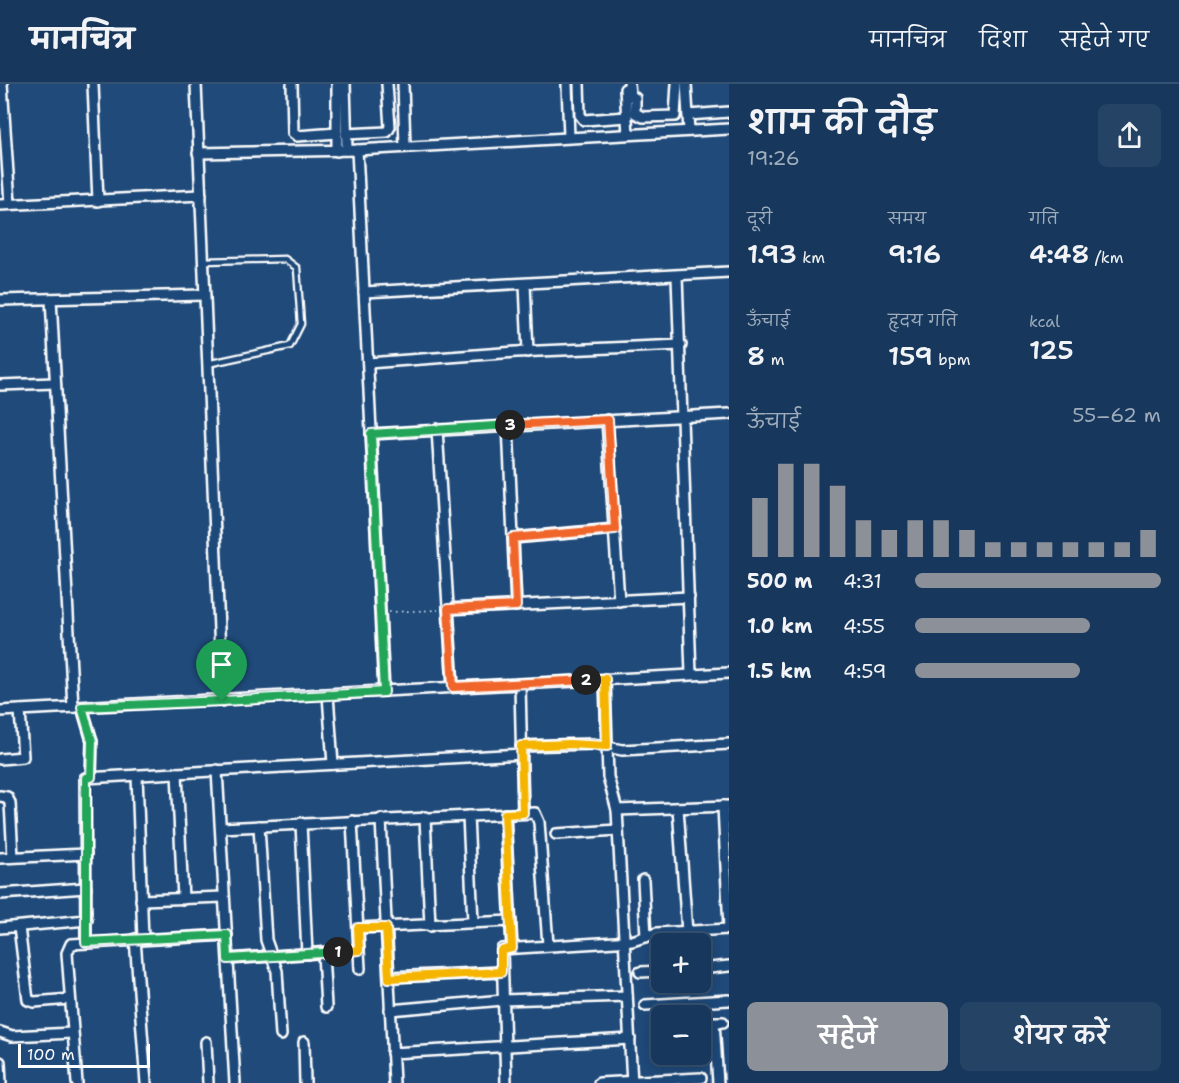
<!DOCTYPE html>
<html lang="hi">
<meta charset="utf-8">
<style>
:root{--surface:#17385c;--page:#244365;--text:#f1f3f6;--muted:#9eacbb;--line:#365272;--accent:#8c9099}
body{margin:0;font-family:"Shantell Sans","Playpen Sans Deva",sans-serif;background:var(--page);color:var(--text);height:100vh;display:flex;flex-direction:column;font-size:22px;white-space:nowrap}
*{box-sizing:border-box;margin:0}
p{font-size:20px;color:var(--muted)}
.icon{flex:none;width:33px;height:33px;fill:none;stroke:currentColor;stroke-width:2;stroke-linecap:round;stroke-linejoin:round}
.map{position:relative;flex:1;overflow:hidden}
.drawer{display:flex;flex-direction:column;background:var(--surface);width:450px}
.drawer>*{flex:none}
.tools{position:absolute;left:651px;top:849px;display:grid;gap:12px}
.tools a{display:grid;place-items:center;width:60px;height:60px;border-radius:9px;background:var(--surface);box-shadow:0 3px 15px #0003,0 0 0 2px var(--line);font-size:30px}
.scale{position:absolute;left:18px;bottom:15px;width:132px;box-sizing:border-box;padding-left:6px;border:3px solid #fff;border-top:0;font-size:16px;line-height:21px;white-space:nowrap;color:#fff;-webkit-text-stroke:4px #1f4a7a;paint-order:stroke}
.pin{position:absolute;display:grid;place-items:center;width:51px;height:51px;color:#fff;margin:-62px -26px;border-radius:50% 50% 50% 0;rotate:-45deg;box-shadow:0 0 6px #0007}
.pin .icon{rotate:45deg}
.km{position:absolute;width:30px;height:30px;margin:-15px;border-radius:50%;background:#222;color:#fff;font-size:16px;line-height:30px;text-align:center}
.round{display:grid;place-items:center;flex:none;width:63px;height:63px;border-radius:9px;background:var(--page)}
.overview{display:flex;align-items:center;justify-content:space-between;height:102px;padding:0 18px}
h1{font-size:33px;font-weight:600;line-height:45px}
.stats{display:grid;grid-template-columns:repeat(3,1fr);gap:9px;height:102px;padding:6px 18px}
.stats div{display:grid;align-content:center}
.stats b{font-size:26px;font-weight:600}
.stats small{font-size:16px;font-weight:400}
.stats p{font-size:16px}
.chart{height:168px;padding:12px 18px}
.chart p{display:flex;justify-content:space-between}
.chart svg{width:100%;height:108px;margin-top:6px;stroke:var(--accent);stroke-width:6}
.action{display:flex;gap:12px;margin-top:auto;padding:12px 18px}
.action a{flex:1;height:69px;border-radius:9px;background:var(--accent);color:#fff;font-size:24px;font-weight:600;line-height:69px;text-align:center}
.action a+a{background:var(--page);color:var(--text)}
ul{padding:0 18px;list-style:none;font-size:20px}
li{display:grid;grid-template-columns:96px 72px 1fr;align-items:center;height:45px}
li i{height:15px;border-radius:8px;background:var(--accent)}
header{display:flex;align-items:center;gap:36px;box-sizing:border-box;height:84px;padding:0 30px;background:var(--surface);border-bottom:2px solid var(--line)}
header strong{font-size:28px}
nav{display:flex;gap:33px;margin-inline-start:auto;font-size:21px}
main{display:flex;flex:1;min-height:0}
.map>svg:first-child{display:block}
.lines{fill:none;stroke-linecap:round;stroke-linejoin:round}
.service-casing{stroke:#fff;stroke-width:9}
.minor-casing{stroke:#fff;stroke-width:14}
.path{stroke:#fff;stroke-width:1.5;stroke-dasharray:1.5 4.5;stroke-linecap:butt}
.service{stroke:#1f4a7a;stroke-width:4.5}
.minor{stroke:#1f4a7a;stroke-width:9}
.split-1-casing{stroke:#fff;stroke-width:12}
.split-2-casing{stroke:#fff;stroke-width:12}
.split-3-casing{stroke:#fff;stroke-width:12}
.split-4-casing{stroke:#fff;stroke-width:12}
.split-1{stroke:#22a559;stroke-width:8}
.split-2{stroke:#f5b400;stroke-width:8}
.split-3{stroke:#f0652b;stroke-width:8}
.split-4{stroke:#22a559;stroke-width:8}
</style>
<header>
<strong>मानचित्र</strong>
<nav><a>मानचित्र</a><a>दिशा</a><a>सहेजे गए</a></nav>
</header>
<main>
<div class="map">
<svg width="729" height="999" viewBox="0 0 729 999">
<rect width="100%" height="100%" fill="#1f4a7a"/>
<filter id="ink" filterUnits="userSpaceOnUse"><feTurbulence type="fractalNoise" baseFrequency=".0167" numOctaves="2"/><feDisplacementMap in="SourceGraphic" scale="12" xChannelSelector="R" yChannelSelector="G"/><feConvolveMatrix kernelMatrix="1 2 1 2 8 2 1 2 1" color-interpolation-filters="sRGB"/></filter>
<g filter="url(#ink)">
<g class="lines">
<g class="service-casing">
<polyline id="service" points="203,177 285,175 297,184 301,240 290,262 207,280"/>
</g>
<g class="minor-casing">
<g id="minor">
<polyline points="2,0 10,120"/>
<polyline points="93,0 98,117"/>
<polyline points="196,0 222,617"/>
<polyline points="292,0 293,49 297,52 337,49"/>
<polyline points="337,0 337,67"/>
<polyline points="345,0 347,66"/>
<polyline points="403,0 405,63"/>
<polyline points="567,0 569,53"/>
<polyline points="579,0 580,31 584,36 627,33"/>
<polyline points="629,0 630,11 635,14 635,29 643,33 675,32 677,0"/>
<polyline points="686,0 689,47"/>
<polyline points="625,5 628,50"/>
<polyline points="688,31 729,28"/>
<polyline points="346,50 387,48 390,43 387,0"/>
<polyline points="357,66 384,607"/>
<polyline points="198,69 357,66 729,45"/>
<polyline points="0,121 201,111"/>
<polyline points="677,192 691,590"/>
<polyline points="525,200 528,268"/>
<polyline points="364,208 729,188"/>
<polyline points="51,215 73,623"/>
<polyline points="0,216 204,211"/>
<polyline points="368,279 516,268 681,261"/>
<polyline points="0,301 55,299"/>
<polyline points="607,336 619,517"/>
<polyline points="508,341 516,522"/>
<polyline points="437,345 453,603"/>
<polyline points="371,350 729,330"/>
<polyline points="513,454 615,445"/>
<polyline points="448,525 689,513"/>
<polyline points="605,595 608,693 617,726 632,999"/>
<polyline points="520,600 523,729"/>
<polyline points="328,611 333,680"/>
<polyline points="82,623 92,657 91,693"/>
<polyline points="0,627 729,589"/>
<polyline points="521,662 593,660 622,666 729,660"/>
<polyline points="0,675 23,673 20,626"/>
<polyline points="217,686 235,999"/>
<polyline points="177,689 183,815"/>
<polyline points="137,691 143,855"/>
<polyline points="0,712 7,713 10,719 13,773"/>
<polyline points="723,722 729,845"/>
<polyline points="678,724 687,848"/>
<polyline points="617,726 728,722"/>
<polyline points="505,730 512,864"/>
<polyline points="468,732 473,838"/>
<polyline points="425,733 430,842"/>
<polyline points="381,735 394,999"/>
<polyline points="352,737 360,885"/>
<polyline points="301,739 307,870"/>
<polyline points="259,742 266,856 277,887 281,951"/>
<polyline points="221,744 535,729 539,738 548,861"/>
<polyline points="556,750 618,746"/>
<polyline points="0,774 86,770"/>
<polyline points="643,796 646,853"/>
<polyline points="0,810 86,804"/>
<polyline points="141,816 224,813"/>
<polyline points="19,843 28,916 34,918 70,915"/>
<polyline points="0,844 87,836"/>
<polyline points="358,844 511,837"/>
<polyline points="135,855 146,999"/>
<polyline points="86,858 85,694 522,670"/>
<polyline points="323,869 326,923"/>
<polyline points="228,875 359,866"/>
<polyline points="700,885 729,882"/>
<polyline points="640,888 662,887"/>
<polyline points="389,893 501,888"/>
<polyline points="645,921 729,916"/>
<polyline points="390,926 503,916 627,912"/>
<polyline points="0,948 12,952 72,949"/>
<polyline points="206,958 208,999"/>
<polyline points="304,958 305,999"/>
<polyline points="392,969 630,955"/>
<polyline points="0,978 1,999"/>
<polyline points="77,999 67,869 71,860 227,851"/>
<polyline points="506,999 502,865 632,857 657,849 729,845"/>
<polyline points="599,999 701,994"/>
<polyline points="718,999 714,938 723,938"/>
</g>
</g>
<polyline class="path" points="389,528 438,526"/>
<use href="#service" class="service"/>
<use href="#minor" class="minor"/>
</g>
</g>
<g class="lines" filter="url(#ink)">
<g class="split-1-casing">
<polyline id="split-1" points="222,617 82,623 92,657 91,693 86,694 86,858 227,851 228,875 338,868"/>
</g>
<g class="split-2-casing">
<polyline id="split-2" points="338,868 359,866 358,844 386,844 389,894 501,888 501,867 512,864 505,730 523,729 521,662 569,660 607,662 605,595 586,596"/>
</g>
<g class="split-3-casing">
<polyline id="split-3" points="510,341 608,336 615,445 513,454 516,522 448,525 453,603 586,596"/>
</g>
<g class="split-4-casing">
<polyline id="split-4" points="222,617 384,608 371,350 510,341"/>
</g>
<use href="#split-1" class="split-1"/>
<use href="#split-2" class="split-2"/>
<use href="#split-3" class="split-3"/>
<use href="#split-4" class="split-4"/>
</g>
</svg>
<div class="tools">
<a>+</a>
<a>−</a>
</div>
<div class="scale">100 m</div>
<div class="pin" style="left:222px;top:617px;background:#1e9e55"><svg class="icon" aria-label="arrive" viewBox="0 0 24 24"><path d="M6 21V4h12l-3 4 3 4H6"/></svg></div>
<b class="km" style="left:338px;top:868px">1</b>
<b class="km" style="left:586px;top:596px">2</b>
<b class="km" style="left:510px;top:341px">3</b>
</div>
<section class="drawer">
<div class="overview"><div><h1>शाम की दौड़</h1><p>19:26</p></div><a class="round"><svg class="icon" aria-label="share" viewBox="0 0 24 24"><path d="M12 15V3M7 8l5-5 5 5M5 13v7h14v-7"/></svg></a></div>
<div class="stats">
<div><p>दूरी</p><b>1.93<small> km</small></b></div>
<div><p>समय</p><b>9:16</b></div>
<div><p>गति</p><b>4:48<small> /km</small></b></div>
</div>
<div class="stats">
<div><p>ऊँचाई</p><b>8<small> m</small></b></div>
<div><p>हृदय गति</p><b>159<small> bpm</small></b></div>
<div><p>kcal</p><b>125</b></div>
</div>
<div class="chart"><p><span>ऊँचाई</span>55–62 m</p>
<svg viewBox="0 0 160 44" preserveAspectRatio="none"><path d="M5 44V20M15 44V6M25 44V6M35 44V15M45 44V29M55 44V33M65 44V29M75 44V29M85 44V33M95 44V38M105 44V38M115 44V38M125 44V38M135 44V38M145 44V38M155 44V33"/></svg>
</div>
<ul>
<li><b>500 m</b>4:31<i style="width:100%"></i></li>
<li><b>1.0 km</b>4:55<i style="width:71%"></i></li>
<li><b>1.5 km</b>4:59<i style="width:67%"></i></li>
</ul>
<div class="action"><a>सहेजें</a><a>शेयर करें</a></div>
</section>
</main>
